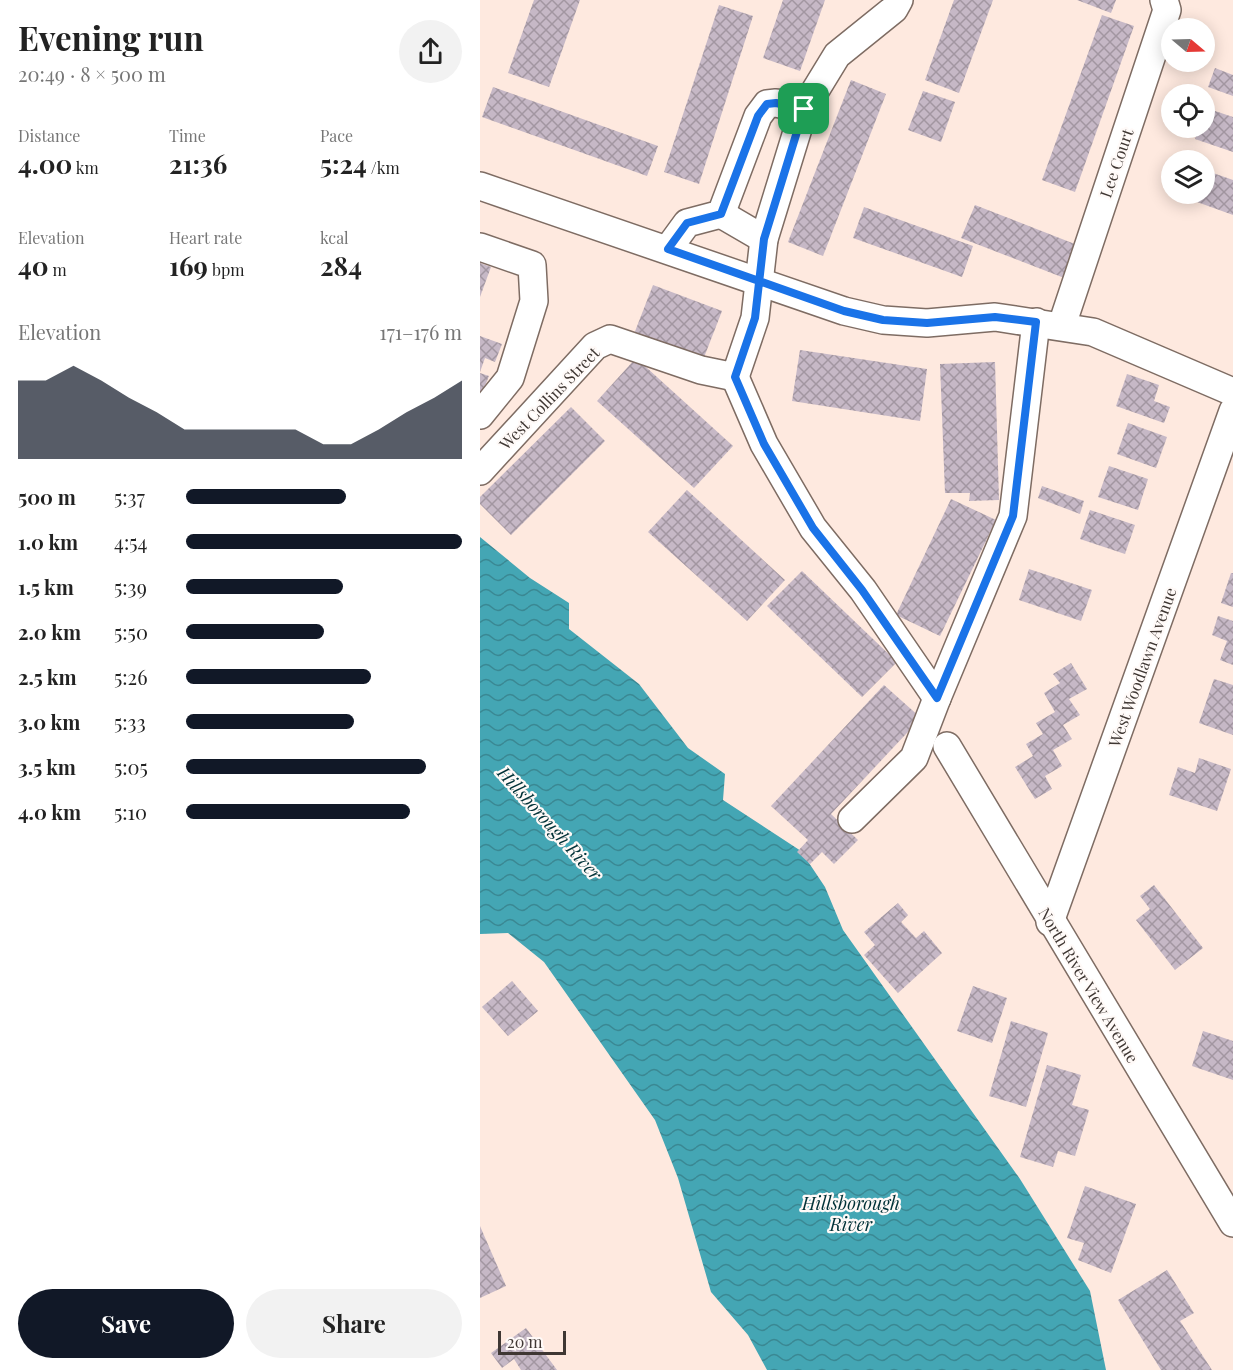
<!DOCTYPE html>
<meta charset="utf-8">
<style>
:root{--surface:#fff;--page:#f2f2f2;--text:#222;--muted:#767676;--accent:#111827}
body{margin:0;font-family:"Playfair Display",serif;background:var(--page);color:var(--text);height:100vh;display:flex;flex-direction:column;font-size:22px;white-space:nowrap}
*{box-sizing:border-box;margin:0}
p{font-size:20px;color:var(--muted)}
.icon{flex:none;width:33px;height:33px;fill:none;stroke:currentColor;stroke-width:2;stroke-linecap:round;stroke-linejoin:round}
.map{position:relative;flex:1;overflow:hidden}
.drawer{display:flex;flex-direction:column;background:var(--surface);width:480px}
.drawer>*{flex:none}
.needle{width:39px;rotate:109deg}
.tools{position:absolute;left:681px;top:18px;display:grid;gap:12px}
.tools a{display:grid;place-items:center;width:54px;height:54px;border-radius:50%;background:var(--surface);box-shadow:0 3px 15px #0003;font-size:30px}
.scale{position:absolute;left:18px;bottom:15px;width:68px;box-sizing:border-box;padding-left:6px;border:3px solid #3f3733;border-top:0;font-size:16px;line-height:21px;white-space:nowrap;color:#3f3733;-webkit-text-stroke:4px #fffaf8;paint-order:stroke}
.pin{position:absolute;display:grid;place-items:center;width:51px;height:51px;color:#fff;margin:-26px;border-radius:12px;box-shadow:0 3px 9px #0006}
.round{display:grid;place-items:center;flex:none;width:63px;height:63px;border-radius:32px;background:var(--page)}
.headline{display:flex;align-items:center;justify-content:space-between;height:102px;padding:0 18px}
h1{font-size:33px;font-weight:700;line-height:45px}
.metrics{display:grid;grid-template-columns:repeat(3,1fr);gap:9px;height:102px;padding:6px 18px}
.metrics div{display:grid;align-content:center}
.metrics b{font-size:26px;font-weight:700}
.metrics small{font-size:16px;font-weight:400}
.metrics p{font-size:16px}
.chart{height:168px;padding:12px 18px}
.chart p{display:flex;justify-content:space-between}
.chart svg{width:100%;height:108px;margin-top:6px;fill:var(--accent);opacity:.7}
.action{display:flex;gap:12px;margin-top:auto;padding:12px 18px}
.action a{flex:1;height:69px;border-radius:36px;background:var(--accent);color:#fff;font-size:24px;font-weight:700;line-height:69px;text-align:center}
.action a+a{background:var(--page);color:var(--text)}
ul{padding:0 18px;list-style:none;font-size:20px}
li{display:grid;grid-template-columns:96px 72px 1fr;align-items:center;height:45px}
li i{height:15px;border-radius:8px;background:var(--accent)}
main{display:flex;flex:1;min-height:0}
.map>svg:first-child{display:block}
.water{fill:url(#water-waves)}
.building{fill:url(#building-cross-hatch)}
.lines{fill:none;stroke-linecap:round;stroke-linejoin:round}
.minor-casing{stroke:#7e6c63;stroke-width:30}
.minor{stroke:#fff;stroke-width:27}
.route-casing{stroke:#fff;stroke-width:12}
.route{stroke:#1a73e8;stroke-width:8}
.labels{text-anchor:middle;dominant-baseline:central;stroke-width:4.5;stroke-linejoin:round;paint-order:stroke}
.street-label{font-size:16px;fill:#3f3733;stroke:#fffaf8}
.water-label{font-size:18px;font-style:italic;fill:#003137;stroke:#fffaf8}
</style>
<main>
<section class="drawer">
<div class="headline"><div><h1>Evening run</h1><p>20:49 · 8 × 500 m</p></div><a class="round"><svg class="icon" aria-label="share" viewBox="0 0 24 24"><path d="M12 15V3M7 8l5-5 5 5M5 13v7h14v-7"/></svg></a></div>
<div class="metrics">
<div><p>Distance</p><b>4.00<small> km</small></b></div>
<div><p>Time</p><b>21:36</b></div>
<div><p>Pace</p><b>5:24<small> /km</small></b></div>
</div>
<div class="metrics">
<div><p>Elevation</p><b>40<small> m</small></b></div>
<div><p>Heart rate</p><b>169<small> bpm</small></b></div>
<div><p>kcal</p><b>284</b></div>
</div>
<div class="chart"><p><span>Elevation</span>171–176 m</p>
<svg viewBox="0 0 160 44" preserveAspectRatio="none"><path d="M0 44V12L10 12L20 6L30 12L40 19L50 25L60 32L70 32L80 32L90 32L100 32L110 38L120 38L130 32L140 25L150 19L160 12V44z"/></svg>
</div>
<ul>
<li><b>500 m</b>5:37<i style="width:58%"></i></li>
<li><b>1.0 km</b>4:54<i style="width:100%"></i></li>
<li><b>1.5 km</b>5:39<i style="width:57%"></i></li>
<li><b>2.0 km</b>5:50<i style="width:50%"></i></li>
<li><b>2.5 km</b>5:26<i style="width:67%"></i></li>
<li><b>3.0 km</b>5:33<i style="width:61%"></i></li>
<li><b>3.5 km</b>5:05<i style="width:87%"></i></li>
<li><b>4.0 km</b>5:10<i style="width:81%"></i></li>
</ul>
<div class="action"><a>Save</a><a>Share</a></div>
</section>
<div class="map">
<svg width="753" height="1370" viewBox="0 0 753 1370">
<defs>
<pattern id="water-waves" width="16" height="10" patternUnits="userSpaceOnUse" patternTransform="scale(1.5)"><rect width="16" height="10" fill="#44a6b4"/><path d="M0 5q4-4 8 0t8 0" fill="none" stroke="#3a8893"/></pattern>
<pattern id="building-cross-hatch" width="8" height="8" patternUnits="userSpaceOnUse" patternTransform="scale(1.5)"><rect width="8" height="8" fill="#c6b8c6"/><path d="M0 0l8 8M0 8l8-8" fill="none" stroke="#a296a1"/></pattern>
</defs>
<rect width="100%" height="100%" fill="#fee9df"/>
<polygon class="water" points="0,537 50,578 89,603 89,629 159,684 208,748 245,774 243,800 321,851 345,887 363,930 540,1179 610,1291 626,1370 287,1370 268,1335 231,1292 198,1178 175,1120 64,962 28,933 0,934"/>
<g class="building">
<polygon points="54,0 100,0 69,87 28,73"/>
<polygon points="303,0 345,0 320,71 283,58"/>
<polygon points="474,0 513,0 479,93 445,80"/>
<polygon points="597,0 636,0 631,13"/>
<polygon points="239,5 273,16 219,184 184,172"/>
<polygon points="622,15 654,26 595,192 562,180"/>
<polygon points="735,68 753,75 753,96 728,87"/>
<polygon points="371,80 406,94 343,256 308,242"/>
<polygon points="13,87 178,146 167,176 2,117"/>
<polygon points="443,91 475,102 461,142 428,130"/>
<polygon points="726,108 753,117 753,152 715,139 719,128 724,128"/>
<polygon points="733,173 753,180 753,215 706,198 707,194 724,194 724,187 728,188"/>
<polygon points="495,205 605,248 592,281 481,238"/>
<polygon points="384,207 493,246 482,277 373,238"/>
<polygon points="0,263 11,267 0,297"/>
<polygon points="173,285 242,311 223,360 154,334"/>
<polygon points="0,336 22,344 15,362 5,358 0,372"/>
<polygon points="320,350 447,369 440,421 312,401"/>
<polygon points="156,358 253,446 214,488 117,401"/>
<polygon points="515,362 519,500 489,501 490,493 465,493 460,364"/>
<polygon points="0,373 9,376 0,398"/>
<polygon points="647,374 679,385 674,401 690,407 684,423 636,406"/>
<polygon points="91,407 125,441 31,535 0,504 0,497"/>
<polygon points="648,423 687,437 676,468 637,454"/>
<polygon points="629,466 668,479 658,510 618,497"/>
<polygon points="562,486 604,501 600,514 558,498"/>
<polygon points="207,490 305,580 267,621 168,532"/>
<polygon points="471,499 516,520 460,636 416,615"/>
<polygon points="610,510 655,525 645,554 600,539"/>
<polygon points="549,569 612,590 601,621 539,600"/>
<polygon points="322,571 417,662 382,697 287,606"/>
<polygon points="751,573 753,573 753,607 741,603"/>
<polygon points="738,616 753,621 753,665 740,660 747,641 732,635"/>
<polygon points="591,663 607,689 589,699 600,715 583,725 592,739 573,750 582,766 565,776 572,789 555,799 535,767 553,756 546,744 563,734 556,723 575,712 564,693 580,683 573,674"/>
<polygon points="734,679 753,685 753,735 719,723"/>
<polygon points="404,685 441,718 351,814 378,840 354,864 342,852 330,864 317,852 328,840 291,806"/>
<polygon points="719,758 751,769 737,811 689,795 698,767 715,773"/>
<polygon points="674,885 723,948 695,970 656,920 670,909 660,896"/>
<polygon points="418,903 428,915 421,922 436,938 444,931 462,953 418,993 384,955 395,945 384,932"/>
<polygon points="32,981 58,1011 28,1036 2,1007"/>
<polygon points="493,986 527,998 512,1043 477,1031"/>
<polygon points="531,1021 568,1033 546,1107 509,1096"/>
<polygon points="723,1031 753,1041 753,1080 712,1066"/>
<polygon points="567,1065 601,1075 592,1105 609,1110 595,1156 578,1151 573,1167 540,1157"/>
<polygon points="605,1186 656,1204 631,1273 598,1260 604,1243 587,1238"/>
<polygon points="0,1226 26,1286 0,1298"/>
<polygon points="687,1270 714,1313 700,1321 732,1370 681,1370 638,1300"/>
<polygon points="46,1328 77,1370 41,1370 34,1359 22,1368 11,1353"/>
</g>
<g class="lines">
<g class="minor-casing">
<g id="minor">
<polyline points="0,186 364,311 403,320 447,323 515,317 613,332 753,392"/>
<polyline points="241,214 284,239"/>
<polyline points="0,247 52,265 54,301 30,378 0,415"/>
<polyline points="188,249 207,223 241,214 278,116 287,104 296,103 324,109"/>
<polyline points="582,325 687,10 684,0"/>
<polyline points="255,377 284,444 333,528 383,590 457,698"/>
<polyline points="0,471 115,346 130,339 221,370 255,377 275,318 284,239 324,109 357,55 414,9 419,0"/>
<polyline points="467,746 753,1223"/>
<polyline points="372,819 434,758 457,698 533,516 556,322"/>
<polyline points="570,922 753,411"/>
</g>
</g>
<use href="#minor" class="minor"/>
</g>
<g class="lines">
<g class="route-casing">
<polyline id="route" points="324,109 284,239 275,318 255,377 284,444 333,528 382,590 457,698 533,516 556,322 515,317 447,323 403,320 364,311 188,249 207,223 241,214 278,116 287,104 296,103 324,109"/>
</g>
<use href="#route" class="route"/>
</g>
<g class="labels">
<g class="street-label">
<text transform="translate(636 163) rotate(-71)">Lee Court</text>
<text transform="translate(69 398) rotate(-46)">West Collins Street</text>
<text transform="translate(662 667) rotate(-70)">West Woodlawn Avenue</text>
<text transform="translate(609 985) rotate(59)">North River View Avenue</text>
</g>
<g class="water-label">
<text transform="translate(70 823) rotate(48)">Hillsborough River</text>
<text x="371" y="1203">Hillsborough<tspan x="371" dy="21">River</tspan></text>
</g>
</g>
</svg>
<div class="tools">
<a><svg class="needle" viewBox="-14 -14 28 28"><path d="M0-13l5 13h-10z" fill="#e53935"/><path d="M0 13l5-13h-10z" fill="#767676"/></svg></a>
<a><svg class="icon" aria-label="locate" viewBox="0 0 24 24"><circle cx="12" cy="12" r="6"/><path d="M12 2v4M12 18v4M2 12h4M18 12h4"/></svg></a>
<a><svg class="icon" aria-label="layers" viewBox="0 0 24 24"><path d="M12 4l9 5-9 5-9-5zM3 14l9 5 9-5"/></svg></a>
</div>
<div class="scale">20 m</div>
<div class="pin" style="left:324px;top:109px;background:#1e9e55"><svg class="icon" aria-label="arrive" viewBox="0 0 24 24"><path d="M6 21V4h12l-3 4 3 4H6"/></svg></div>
</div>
</main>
